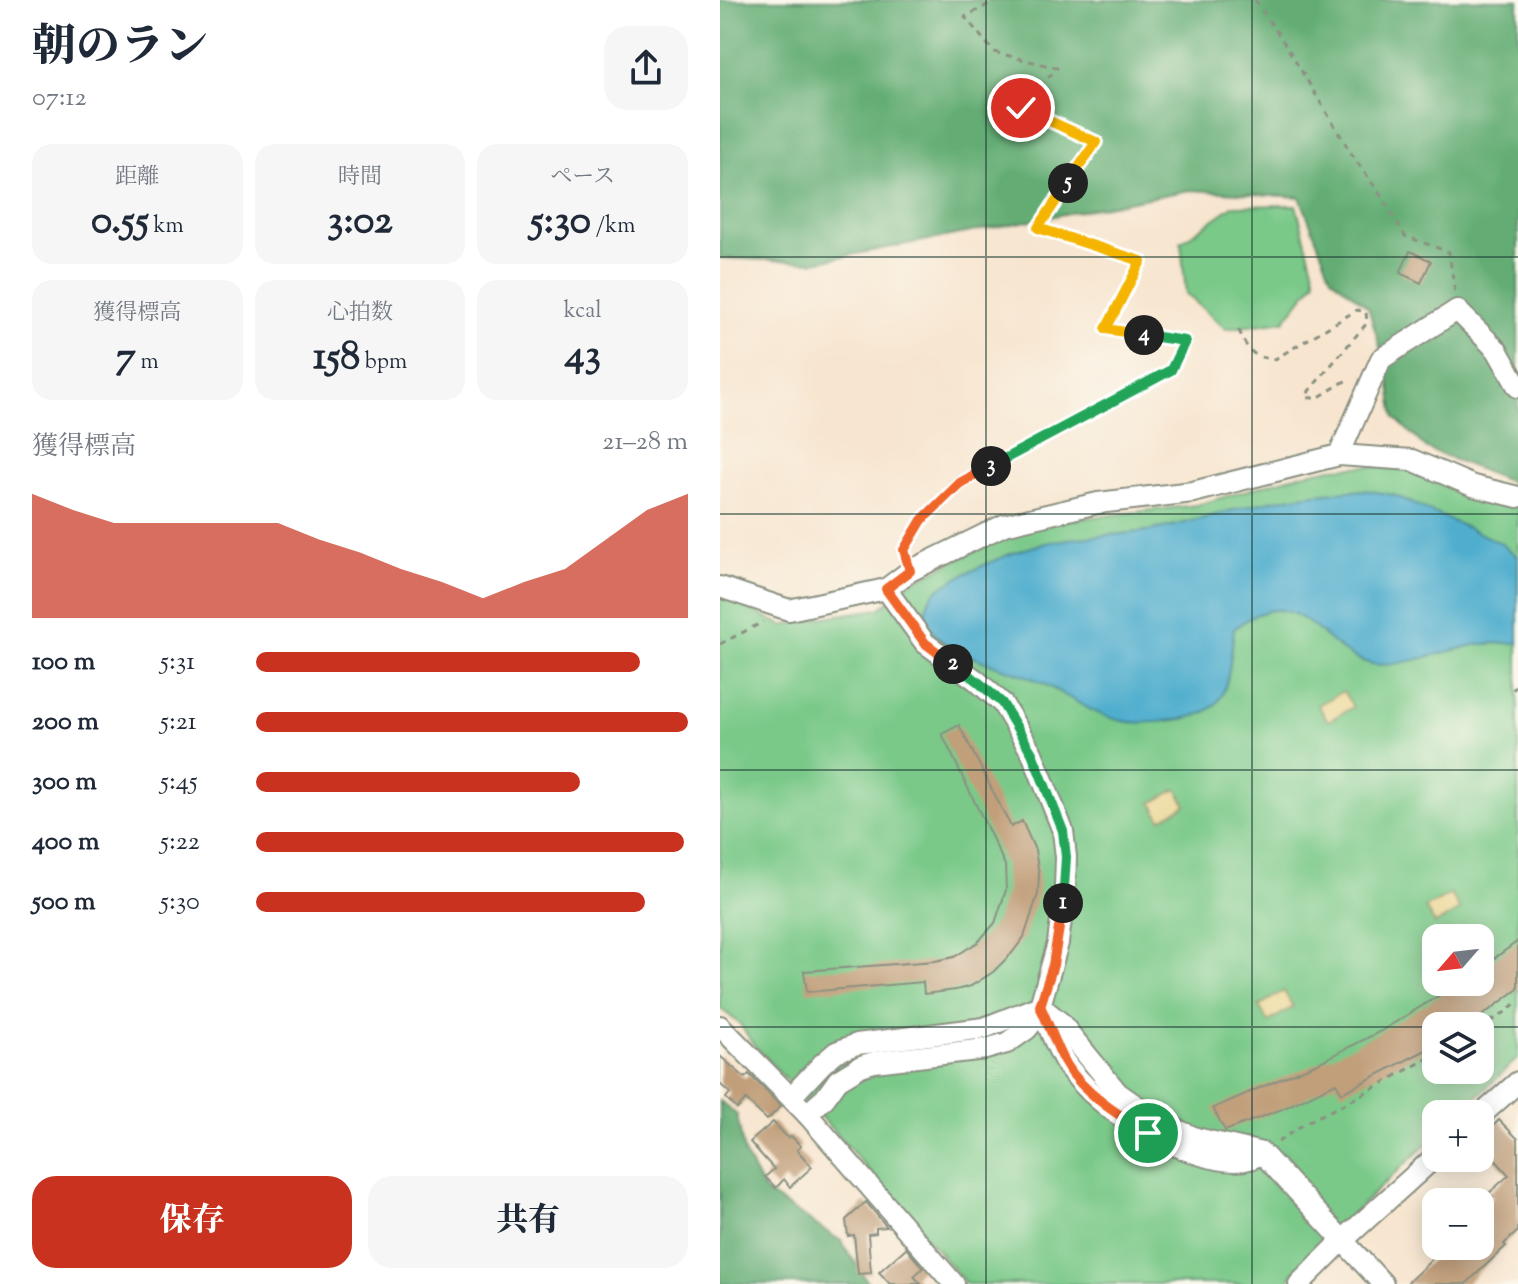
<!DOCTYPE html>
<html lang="ja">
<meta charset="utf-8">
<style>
:root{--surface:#fff;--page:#f6f6f7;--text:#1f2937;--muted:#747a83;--accent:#c8321e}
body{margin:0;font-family:"Sorts Mill Goudy","Noto Serif JP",serif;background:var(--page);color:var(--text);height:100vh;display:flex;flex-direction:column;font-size:30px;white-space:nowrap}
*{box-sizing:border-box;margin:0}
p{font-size:26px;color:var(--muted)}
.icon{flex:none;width:44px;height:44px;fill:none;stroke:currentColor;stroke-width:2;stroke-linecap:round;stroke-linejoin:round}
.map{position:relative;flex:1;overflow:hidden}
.drawer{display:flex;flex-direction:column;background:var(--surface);width:720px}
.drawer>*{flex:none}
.needle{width:52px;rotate:242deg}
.tools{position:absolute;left:702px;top:924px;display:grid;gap:16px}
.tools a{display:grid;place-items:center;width:72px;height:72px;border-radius:16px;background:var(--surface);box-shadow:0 4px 20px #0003;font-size:40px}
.pin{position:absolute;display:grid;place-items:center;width:68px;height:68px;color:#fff;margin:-34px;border:4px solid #fff;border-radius:50%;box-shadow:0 2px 8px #0007}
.km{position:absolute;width:40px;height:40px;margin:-20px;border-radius:50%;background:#222;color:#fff;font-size:22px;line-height:40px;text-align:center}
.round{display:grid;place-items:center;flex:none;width:84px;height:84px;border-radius:24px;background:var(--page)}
.overview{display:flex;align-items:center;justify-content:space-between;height:136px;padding:0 32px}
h1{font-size:44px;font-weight:800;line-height:60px}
.figures{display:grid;grid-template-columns:repeat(3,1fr);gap:12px;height:136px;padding:8px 32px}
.figures div{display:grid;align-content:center;border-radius:20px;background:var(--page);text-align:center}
.figures b{font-size:40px;font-weight:800}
.figures small{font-size:22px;font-weight:400}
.figures p{font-size:22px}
.chart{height:224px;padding:16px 32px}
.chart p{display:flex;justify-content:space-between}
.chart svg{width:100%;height:144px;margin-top:8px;fill:var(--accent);opacity:.7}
.button{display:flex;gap:16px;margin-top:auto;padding:16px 32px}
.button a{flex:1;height:92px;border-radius:24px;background:var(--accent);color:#fff;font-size:32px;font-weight:800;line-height:92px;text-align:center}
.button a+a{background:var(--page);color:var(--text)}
ul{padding:0 32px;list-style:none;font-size:26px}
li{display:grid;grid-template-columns:128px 96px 1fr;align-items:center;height:60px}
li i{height:20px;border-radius:10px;background:var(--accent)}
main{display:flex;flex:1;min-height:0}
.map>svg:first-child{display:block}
.green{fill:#7ac989;stroke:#4c835e;stroke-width:2;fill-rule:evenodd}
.forest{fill:#63ad75;stroke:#417554;stroke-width:2}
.sand{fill:#eeda9e;stroke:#868c69;stroke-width:2}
.water{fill:#4faece;stroke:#377681;stroke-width:2}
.building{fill:#c19f7a}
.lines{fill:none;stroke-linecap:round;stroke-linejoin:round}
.minor-casing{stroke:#8b9182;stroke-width:24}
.path{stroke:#8b9182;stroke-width:3;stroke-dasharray:6 6;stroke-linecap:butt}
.minor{stroke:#fff;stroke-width:20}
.split-1-casing{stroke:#fff;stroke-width:16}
.split-2-casing{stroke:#fff;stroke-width:16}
.split-3-casing{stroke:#fff;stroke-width:16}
.split-4-casing{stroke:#fff;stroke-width:16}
.split-5-casing{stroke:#fff;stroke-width:16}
.split-6-casing{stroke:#fff;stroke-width:16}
.split-1{stroke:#f0652b;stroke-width:10}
.split-2{stroke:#22a559;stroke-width:10}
.split-3{stroke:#f0652b;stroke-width:10}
.split-4{stroke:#22a559;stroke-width:10}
.split-5{stroke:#f5b400;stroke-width:10}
.split-6{stroke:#f5b400;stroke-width:10}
.grid{fill:none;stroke:#1f3d34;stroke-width:2;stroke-opacity:0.55}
</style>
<main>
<section class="drawer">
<div class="overview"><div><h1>朝のラン</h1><p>07:12</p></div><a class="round"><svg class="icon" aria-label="share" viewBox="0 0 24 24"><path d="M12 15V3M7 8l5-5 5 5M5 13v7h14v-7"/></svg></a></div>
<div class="figures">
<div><p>距離</p><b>0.55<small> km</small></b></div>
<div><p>時間</p><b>3:02</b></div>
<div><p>ペース</p><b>5:30<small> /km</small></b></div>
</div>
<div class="figures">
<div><p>獲得標高</p><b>7<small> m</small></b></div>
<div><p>心拍数</p><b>158<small> bpm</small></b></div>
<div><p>kcal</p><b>43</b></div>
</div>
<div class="chart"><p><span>獲得標高</span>21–28 m</p>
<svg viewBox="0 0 160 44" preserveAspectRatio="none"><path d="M0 44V6L10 11L20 15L30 15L40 15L50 15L60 15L70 20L80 24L90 29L100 33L110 38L120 33L130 29L140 20L150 11L160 6V44z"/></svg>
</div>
<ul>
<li><b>100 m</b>5:31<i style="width:89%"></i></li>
<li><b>200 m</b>5:21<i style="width:100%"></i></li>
<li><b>300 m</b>5:45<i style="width:75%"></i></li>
<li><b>400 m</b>5:22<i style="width:99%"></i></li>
<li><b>500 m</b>5:30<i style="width:90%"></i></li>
</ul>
<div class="button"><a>保存</a><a>共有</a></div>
</section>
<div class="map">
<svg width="798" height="1284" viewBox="0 0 798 1284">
<rect width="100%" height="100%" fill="#fbf7ec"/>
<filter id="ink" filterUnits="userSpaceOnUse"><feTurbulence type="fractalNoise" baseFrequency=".0125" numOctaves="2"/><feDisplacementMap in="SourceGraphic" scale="16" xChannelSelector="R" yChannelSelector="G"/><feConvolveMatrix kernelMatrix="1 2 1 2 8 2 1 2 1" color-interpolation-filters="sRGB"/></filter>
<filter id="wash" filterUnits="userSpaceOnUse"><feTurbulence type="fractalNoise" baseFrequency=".006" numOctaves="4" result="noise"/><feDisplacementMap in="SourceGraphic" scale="32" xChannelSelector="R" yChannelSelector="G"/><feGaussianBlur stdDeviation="1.8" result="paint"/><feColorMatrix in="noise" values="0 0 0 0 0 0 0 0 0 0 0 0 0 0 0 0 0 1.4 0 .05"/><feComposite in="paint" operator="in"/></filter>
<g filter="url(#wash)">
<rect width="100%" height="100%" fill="#f7e5cf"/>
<g class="green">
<polygon points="576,205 596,280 564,321 506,329 466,294 461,242 513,206"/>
<path d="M653 466 688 469 741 490 798 507V1058L738 1114H716V1135L589 1254 571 1276 567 1284H246L124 1142 33 1044 20 1024 0 1008V597L18 603 63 626 105 617 159 609 191 582 265 546 317 525 356 519 477 505 582 474 612 468ZM716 938H760V982H716ZM716 1026H760V1070H716Z"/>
</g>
<g class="forest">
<polygon points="0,0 798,0 798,485 707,449 675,418 668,373 648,307 611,277 580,197 470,190 94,262 0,258"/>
<polygon points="0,1101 17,1115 24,1153 45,1192 121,1241 149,1284 0,1284"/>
</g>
<g class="sand">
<polygon points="623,691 633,707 608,721 598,705"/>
<polygon points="457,789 466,805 441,819 432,803"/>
<polygon points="731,894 740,910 715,924 705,908"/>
<polygon points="564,991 573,1007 548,1022 539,1006"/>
</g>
<path class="water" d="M645 490 674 495 781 543 798 557V643C784 643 769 643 755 645 731 650 673 669 652 664 598 652 580 575 514 629 511 648 510 692 496 704 491 709 482 714 475 716 457 721 422 725 403 721 371 715 345 693 316 680 289 668 242 658 221 640 214 634 206 624 206 615 204 593 228 582 245 574 274 560 303 547 336 541 367 535 400 536 432 530 468 524 502 512 537 504 573 495 609 492 645 490Z"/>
<g id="blocks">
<g class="building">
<polygon points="690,251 711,261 701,283 680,273"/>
<polygon points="239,725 291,827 302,821 315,850 319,874 318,894 304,937 292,953 273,972 251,986 236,990 204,994 203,982 87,992 84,971 215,961 234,957 258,942 275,923 286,890 285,865 222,734"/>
<polygon points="798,941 798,989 748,1026 716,1026 716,1045 622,1093 616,1083 562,1109 505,1131 493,1108 602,1061 661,1031 741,982 760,982 760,969"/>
<polygon points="0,1056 25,1078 29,1074 61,1106 47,1120 26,1100 17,1109 6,1098 10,1093 0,1084"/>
<polygon points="779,1120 798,1139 798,1231 784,1244 786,1246 746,1284 686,1284 726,1246 760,1246 760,1206 773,1197 769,1193 789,1175 768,1152 774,1146 764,1135"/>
<polygon points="53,1122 68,1138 71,1136 81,1146 77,1150 92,1167 70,1187 64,1179 56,1188 45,1177 54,1169 30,1142"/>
<polygon points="146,1202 167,1227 156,1228 156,1233 148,1234 151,1273 138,1274 134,1235 128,1236 126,1220"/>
<polygon points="186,1248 203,1268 194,1276 201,1284 170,1284 159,1272"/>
</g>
</g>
</g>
<g filter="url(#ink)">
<use href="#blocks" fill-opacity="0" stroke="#8b9182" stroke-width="2"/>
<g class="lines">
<g class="minor-casing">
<g id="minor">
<polyline points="619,455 661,359 737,310 777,350 798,387"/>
<polyline points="0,587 69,610 166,589 190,571 284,525 378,503 473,492 619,455 692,460 753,486 798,497"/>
<polyline points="166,589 205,643 256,680 282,703 312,753 343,831 346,857 345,889 338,943 320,1006"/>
<polyline points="325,1010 340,1022 398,1093 441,1123 476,1138 542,1153 663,1284"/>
<polyline points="0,1026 87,1114 234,1284"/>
<polyline points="71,1097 102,1064 116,1052 137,1044 264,1028 320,1006"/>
<path d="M87 1114 105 1098 118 1080 141 1066 154 1062 266 1049 287 1043 307 1029 316 1018 320 1006C328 1024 338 1054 349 1068 361 1083 374 1096 389 1108 418 1130 508 1180 542 1153"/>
<polyline points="760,1116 798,1082"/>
<polyline points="579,1284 622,1241 716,1156"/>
</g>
</g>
<g class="path">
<polyline points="535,0 567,47 634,158 658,191 685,236 729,252 735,293"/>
<path d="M519 330C527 350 532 358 555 359L637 310 646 312 647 323 589 391 587 398 599 397 630 378"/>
<polyline points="185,552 202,520 240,483 451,370 465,341 386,329 421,261 318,228 376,142 301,108 337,68 274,52 245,17 277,0"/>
<polyline points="0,644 43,622"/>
<polyline points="793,690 798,683"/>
<polyline points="760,1028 784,1013 798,1001"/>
<polyline points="558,1142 585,1123 630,1101 716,1054"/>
</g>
<use href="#minor" class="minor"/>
</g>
</g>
<g class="lines" filter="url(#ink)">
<g class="split-1-casing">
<path id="split-1" d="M343 903 333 965 320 1006C329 1025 336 1046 346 1064 363 1093 400 1116 428 1133"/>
</g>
<g class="split-2-casing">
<polyline id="split-2" points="233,664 256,680 282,703 312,753 343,831 346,857 343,903"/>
</g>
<g class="split-3-casing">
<polyline id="split-3" points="233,664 205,643 166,589 190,571 184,550 202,520 240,483 271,466"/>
</g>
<g class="split-4-casing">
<polyline id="split-4" points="271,466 451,370 465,341 424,335"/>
</g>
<g class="split-5-casing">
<polyline id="split-5" points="348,183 318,228 421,261 386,329 424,335"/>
</g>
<g class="split-6-casing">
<polyline id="split-6" points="301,108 376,142 348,183"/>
</g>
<use href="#split-1" class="split-1"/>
<use href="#split-2" class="split-2"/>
<use href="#split-3" class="split-3"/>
<use href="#split-4" class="split-4"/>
<use href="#split-5" class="split-5"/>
<use href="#split-6" class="split-6"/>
</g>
<path class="grid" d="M266 0V1284M532 0V1284M0 257H798M0 514H798M0 770H798M0 1027H716M760 1027H798"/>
</svg>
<div class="tools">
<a><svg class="needle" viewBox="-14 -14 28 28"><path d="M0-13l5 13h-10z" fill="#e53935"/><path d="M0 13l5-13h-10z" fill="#747a83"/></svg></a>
<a><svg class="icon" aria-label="layers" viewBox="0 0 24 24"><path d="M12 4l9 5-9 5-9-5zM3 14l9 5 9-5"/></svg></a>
<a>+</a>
<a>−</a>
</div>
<div class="pin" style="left:428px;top:1133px;background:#1e9e55"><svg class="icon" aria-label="arrive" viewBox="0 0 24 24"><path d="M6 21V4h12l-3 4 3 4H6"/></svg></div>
<div class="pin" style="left:301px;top:108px;background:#d93025"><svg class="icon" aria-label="check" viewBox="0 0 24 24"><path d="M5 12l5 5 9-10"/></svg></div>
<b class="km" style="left:343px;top:903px">1</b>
<b class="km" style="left:233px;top:664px">2</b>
<b class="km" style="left:271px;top:466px">3</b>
<b class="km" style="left:424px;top:335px">4</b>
<b class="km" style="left:348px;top:183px">5</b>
</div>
</main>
